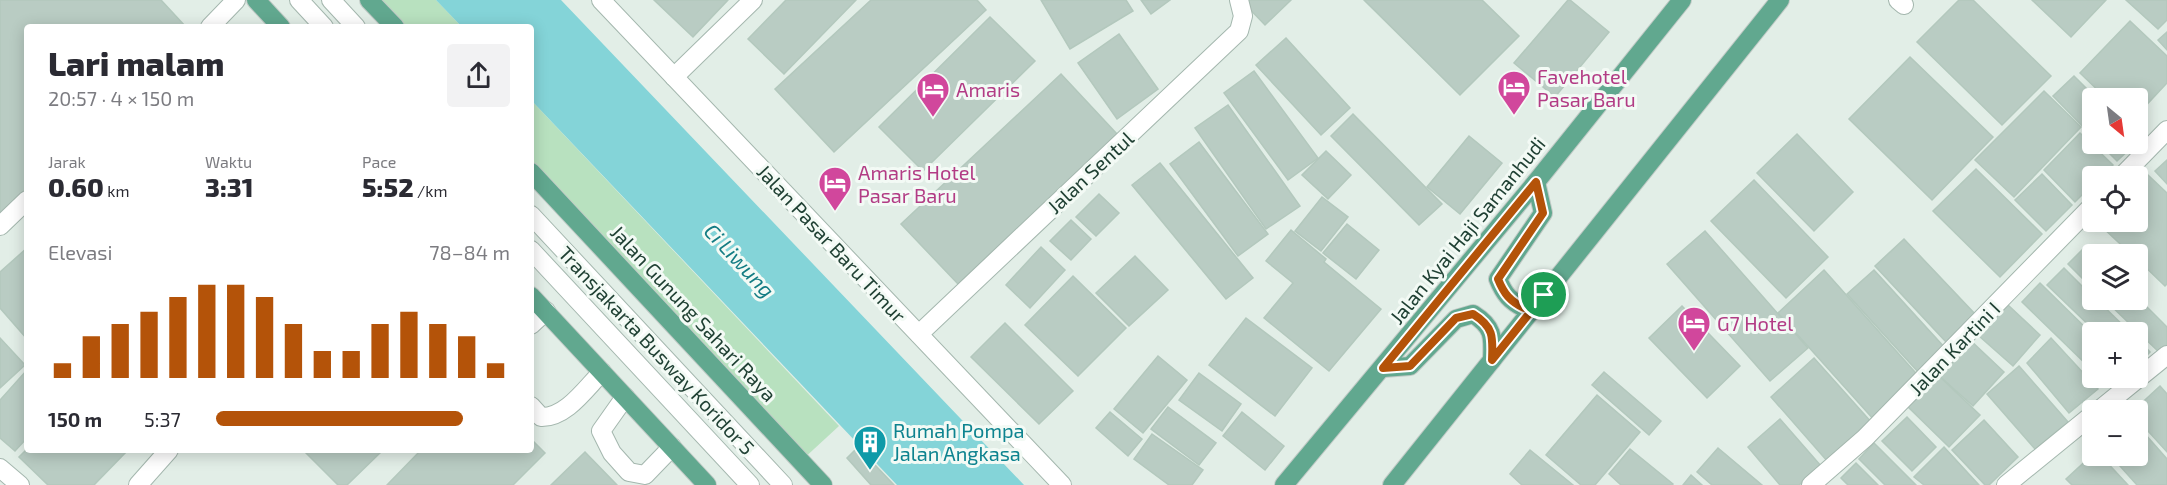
<!DOCTYPE html>
<html lang="id">
<meta charset="utf-8">
<style>
:root{--surface:#fff;--page:#f2f2f3;--text:#2b2b33;--muted:#7c7c81;--accent:#b45309}
body{margin:0;font-family:"Exo 2",sans-serif;background:var(--page);color:var(--text);height:100vh;display:flex;flex-direction:column;font-size:22px;white-space:nowrap}
*{box-sizing:border-box;margin:0}
p{font-size:20px;color:var(--muted)}
.icon{flex:none;width:33px;height:33px;fill:none;stroke:currentColor;stroke-width:2;stroke-linecap:round;stroke-linejoin:round}
.map{position:relative;flex:1;overflow:hidden}
.panel{position:absolute;left:24px;top:24px;width:510px;height:429px;display:flex;flex-direction:column;background:var(--surface);border-radius:6px;box-shadow:0 3px 15px #0003}
.panel>*{flex:none}
.needle{width:39px;rotate:151deg}
.fabs{position:absolute;left:2082px;top:88px;display:grid;gap:12px}
.fabs a{display:grid;place-items:center;width:66px;height:66px;border-radius:6px;background:var(--surface);box-shadow:0 3px 15px #0003;font-size:30px}
.pin{position:absolute;display:grid;place-items:center;width:51px;height:51px;color:#fff;margin:-26px;border:3px solid #fff;border-radius:50%;box-shadow:0 2px 6px #0007}
.round{display:grid;place-items:center;flex:none;width:63px;height:63px;border-radius:6px;background:var(--page)}
.head{display:flex;align-items:center;justify-content:space-between;height:102px;padding:0 24px}
h1{font-size:33px;font-weight:800;line-height:45px}
.metrics{display:grid;grid-template-columns:repeat(3,1fr);gap:9px;height:102px;padding:6px 24px}
.metrics div{display:grid;align-content:center}
.metrics b{font-size:26px;font-weight:800}
.metrics small{font-size:16px;font-weight:400}
.metrics p{font-size:16px}
.chart{height:168px;padding:12px 24px}
.chart p{display:flex;justify-content:space-between}
.chart svg{width:100%;height:108px;margin-top:6px;stroke:var(--accent);stroke-width:6}
ul{padding:0 24px;list-style:none;font-size:20px}
li{display:grid;grid-template-columns:96px 72px 1fr;align-items:center;height:45px}
li i{height:15px;border-radius:8px;background:var(--accent)}
.map>svg:first-child{display:block}
.green{fill:#b8e1bf}
.water{fill:#84d4d8}
.building{fill:#b9ccc3;stroke:#b3c8bd;stroke-width:1.5}
.lines{fill:none;stroke-linecap:round;stroke-linejoin:round}
.minor-casing{stroke:#a4b7ae;stroke-width:20}
.major-casing{stroke:#c1cac6;stroke-width:20}
.minor{stroke:#fff;stroke-width:18}
.major{stroke:#61a88f;stroke-width:18}
.route-casing{stroke:#fff;stroke-width:12}
.route{stroke:#b45309;stroke-width:8}
.labels{text-anchor:middle;dominant-baseline:central;stroke-width:6;stroke-linejoin:round;paint-order:stroke}
.hotel-label{font-size:20px;fill:#b23c85;stroke:#f3faf5;text-anchor:start}
.street-label{font-size:20px;fill:#204134;stroke:#f3faf5}
.culture-label{font-size:20px;fill:#0d838f;stroke:#f3faf5;text-anchor:start}
.water-label{font-size:21px;font-style:italic;fill:#137c83;stroke:#f3faf5}
</style>
<div class="map">
<svg width="2167" height="485" viewBox="0 0 2167 485">
<rect width="100%" height="100%" fill="#e2eee7"/>
<g class="green">
<polygon points="374,0 436,0 462,27 399,27"/>
<polygon points="531,100 839,426 801,461 531,170"/>
</g>
<polygon class="water" points="436,0 561,0 1024,485 897,485 531,100 531,27 462,27"/>
<g class="building">
<polygon points="0,0 161,0 186,27 27,27 27,193 0,218"/>
<polygon points="654,0 728,0 693,37"/>
<polygon points="786,0 856,0 784,74 748,39"/>
<polygon points="871,0 977,0 986,10 834,152 775,89"/>
<polygon points="1041,0 1126,0 1133,11 1070,49"/>
<polygon points="1141,0 1170,0 1151,14"/>
<polygon points="1241,0 1291,0 1265,25"/>
<polygon points="1364,0 1482,0 1519,36 1460,95"/>
<polygon points="1568,0 1570,0 1609,32 1555,97 1514,63"/>
<polygon points="1959,0 1973,0 2051,76 2002,125 1917,42"/>
<polygon points="2032,0 2106,0 2071,37"/>
<polygon points="2126,0 2167,0 2167,20 2158,29"/>
<polygon points="990,17 1035,61 923,171 879,127"/>
<polygon points="2130,21 2167,56 2167,83 2138,114 2138,99 2107,99 2080,73"/>
<polygon points="2167,32 2167,50 2158,40"/>
<polygon points="1119,34 1158,89 1117,119 1078,63"/>
<polygon points="1286,38 1350,108 1321,135 1256,65"/>
<polygon points="1910,57 1993,137 1932,200 1849,119"/>
<polygon points="1254,71 1318,158 1288,180 1224,93"/>
<polygon points="1061,74 1117,134 958,284 901,224"/>
<polygon points="2074,76 2097,99 2092,99 2092,136 2053,96"/>
<polygon points="2044,91 2081,127 2014,197 1975,160"/>
<polygon points="1228,105 1300,206 1266,229 1195,128"/>
<polygon points="1353,114 1442,204 1419,225 1331,136"/>
<polygon points="2080,133 2113,165 2100,177 2092,177 2092,185 2075,202 2044,170"/>
<polygon points="1797,134 1853,192 1814,231 1757,173"/>
<polygon points="1469,136 1502,163 1460,214 1427,187"/>
<polygon points="1199,142 1268,234 1238,256 1170,164"/>
<polygon points="2100,144 2135,144 2117,161"/>
<polygon points="1326,151 1351,175 1328,199 1302,175"/>
<polygon points="2167,160 2167,184 2155,171"/>
<polygon points="1160,163 1253,278 1226,299 1132,185"/>
<polygon points="1976,169 2042,234 2000,277 1933,211"/>
<polygon points="2042,174 2072,205 2046,231 2015,200"/>
<polygon points="2148,175 2167,193 2167,284 2165,286 2138,260 2138,255 2132,255 2100,225 2104,222 2138,222 2138,186"/>
<polygon points="1754,180 1828,257 1786,298 1711,221"/>
<polygon points="1099,194 1119,213 1096,236 1076,217"/>
<polygon points="1322,197 1348,217 1321,251 1295,231"/>
<polygon points="1071,220 1091,239 1071,260 1050,241"/>
<polygon points="1347,224 1379,250 1356,279 1323,253"/>
<polygon points="1291,230 1326,259 1324,262 1381,309 1329,371 1264,318 1293,283 1266,261"/>
<polygon points="1705,231 1808,348 1770,381 1667,264"/>
<polygon points="1904,239 1976,315 1946,342 1875,266"/>
<polygon points="1041,247 1065,270 1030,308 1006,285"/>
<polygon points="2085,247 2094,255 2092,288 2068,264"/>
<polygon points="27,248 27,339 0,308 0,272"/>
<polygon points="1135,256 1168,290 1129,326 1096,293"/>
<polygon points="2064,268 2092,296 2092,300 2097,300 2131,333 2097,333 2047,285"/>
<polygon points="1824,270 1922,380 1875,421 1778,313"/>
<polygon points="1874,270 1946,349 1919,373 1847,294"/>
<polygon points="1073,276 1126,328 1078,376 1025,325"/>
<polygon points="2040,283 2092,334 2091,369 2022,302"/>
<polygon points="2138,298 2167,327 2167,352 2163,356 2105,300 2138,300"/>
<polygon points="2008,305 2040,335 2013,366 1979,336"/>
<polygon points="1682,306 1740,366 1707,398 1649,338"/>
<polygon points="1246,318 1312,368 1275,416 1209,365"/>
<polygon points="1005,323 1073,391 1039,424 971,357"/>
<polygon points="0,338 25,365 0,388"/>
<polygon points="2051,338 2098,389 2069,413 2027,363"/>
<polygon points="1969,339 2004,372 1973,406 1937,374"/>
<polygon points="2138,339 2150,352 2138,365"/>
<polygon points="1158,356 1187,380 1143,433 1114,409"/>
<polygon points="1814,358 1872,423 1828,462 1771,397"/>
<polygon points="2019,366 2068,422 2035,449 1987,394"/>
<polygon points="27,370 27,438 15,451 0,438 0,400"/>
<polygon points="1604,372 1661,421 1649,435 1592,385"/>
<polygon points="1199,373 1241,404 1222,431 1179,400"/>
<polygon points="1937,374 1980,415 1949,447 1906,405"/>
<polygon points="2160,386 2167,394 2167,452 2138,420 2138,411 2133,411"/>
<polygon points="1597,395 1640,432 1595,485 1581,485 1546,455"/>
<polygon points="1168,407 1216,443 1199,465 1151,429"/>
<polygon points="1110,412 1142,439 1128,456 1096,428"/>
<polygon points="1242,412 1284,446 1265,470 1223,436"/>
<polygon points="1907,417 1936,447 1912,471 1882,441"/>
<polygon points="1780,419 1821,466 1799,485 1780,485 1748,447"/>
<polygon points="1984,420 2018,457 1989,485 1985,485 1952,450"/>
<polygon points="2138,426 2167,459 2167,485 2137,485 2111,456 2138,456"/>
<polygon points="1152,434 1203,470 1192,485 1169,485 1134,459"/>
<polygon points="531,439 545,453 513,485 387,485 421,450 531,450"/>
<polygon points="1874,443 1916,485 1885,485 1859,459"/>
<polygon points="858,447 894,485 871,485 847,458"/>
<polygon points="1944,447 1979,485 1924,485 1914,477"/>
<polygon points="1718,448 1762,485 1712,485 1697,472"/>
<polygon points="27,449 27,450 128,450 94,485 48,485 19,457"/>
<polygon points="1630,449 1673,484 1672,485 1621,485 1609,474"/>
<polygon points="303,450 383,450 347,485 338,485"/>
<polygon points="1530,450 1573,485 1522,485 1510,474"/>
<polygon points="585,452 617,485 551,485"/>
<polygon points="2092,455 2101,456 2128,485 2072,485 2066,479"/>
<polygon points="1856,463 1878,485 1848,485 1841,478"/>
<polygon points="1691,475 1702,485 1683,485"/>
</g>
<g class="lines">
<g class="minor-casing">
<g id="minor">
<polyline points="299,0 324,27"/>
<polyline points="331,0 356,27"/>
<polyline points="601,0 1062,485"/>
<polyline points="1898,0 1904,5"/>
<polyline points="210,27 236,0"/>
<polyline points="674,77 753,0"/>
<polyline points="2121,177 2167,130"/>
<polyline points="531,215 783,485"/>
<polyline points="0,226 27,200"/>
<polyline points="531,250 750,485"/>
<polyline points="531,325 546,311"/>
<polyline points="919,334 1239,31 1243,16 1239,0"/>
<polyline points="625,397 601,431 612,453 629,472 645,475 672,447"/>
<path d="M531 406 541 417C566 418 586 388 602 372"/>
<polyline points="2098,411 2167,355"/>
<polyline points="0,468 20,485"/>
<polyline points="138,485 169,450"/>
<polyline points="1811,485 1865,438 2092,206"/>
<polyline points="2006,485 2092,415"/>
</g>
</g>
<g class="major-casing">
<g id="major">
<polyline points="256,0 281,27"/>
<polyline points="369,0 395,27"/>
<polyline points="531,172 823,485"/>
<path d="M1536 182 1543 213 1498 279C1504 294 1510 301 1524 308L1540 298"/>
<polyline points="531,296 707,485"/>
<path d="M1383 368 1410 366 1456 319 1473 314C1494 327 1493 337 1492 360"/>
<polyline points="1284,485 1536,182 1682,0"/>
<polyline points="1392,485 1780,0"/>
</g>
</g>
<use href="#minor" class="minor"/>
<use href="#major" class="major"/>
</g>
<g class="lines">
<g class="route-casing">
<path id="route" d="M1536 182 1543 213 1498 279C1504 294 1510 301 1524 308L1544 295 1492 360C1493 337 1494 327 1473 314L1456 318 1410 366 1383 368Z"/>
</g>
<use href="#route" class="route"/>
</g>
<defs>
<g id="hotel-pin" transform="scale(1.725)"><path d="M0 17L-7.5 6A9.5 9.5 0 1 1 7.5 6Z" fill="#d1479c" stroke="#f3faf5"/><path d="M-6-4.5h1.5V1H6V5H4.5V3h-9V5H-6ZM-4 0a1.8 1.8 0 1 1 3.6 0ZM.5 0V-2.5h3Q6-2.5 6 0Z" fill="#fff"/></g>
<g id="building-pin" transform="scale(1.725)"><path d="M0 17L-7.5 6A9.5 9.5 0 1 1 7.5 6Z" fill="#0f9aa8" stroke="#f3faf5"/><path d="M-4-6H4V6H1V3H-1V6H-4ZM-2.5-4.3h1.7v1.8h-1.7ZM.8-4.3h1.7v1.8H.8ZM-2.5-1h1.7V.8h-1.7ZM.8-1h1.7V.8H.8Z" fill="#fff"/></g>
</defs>
<g fill-rule="evenodd">
<use href="#hotel-pin" x="1514" y="87"/>
<use href="#hotel-pin" x="933" y="89"/>
<use href="#hotel-pin" x="835" y="183"/>
<use href="#hotel-pin" x="1694" y="323"/>
<use href="#building-pin" x="870" y="442"/>
</g>
<g class="labels">
<g class="hotel-label">
<text x="1537" y="76">Favehotel<tspan x="1537" dy="23">Pasar Baru</tspan></text>
<text x="956" y="89">Amaris</text>
<text x="858" y="172">Amaris Hotel<tspan x="858" dy="23">Pasar Baru</tspan></text>
<text x="1717" y="323">G7 Hotel</text>
</g>
<g class="street-label">
<text transform="translate(1090 172) rotate(-43)">Jalan Sentul</text>
<text transform="translate(1467 230) rotate(-51)">Jalan Kyai Haji Samanhudi</text>
<text transform="translate(832 243) rotate(47)">Jalan Pasar Baru Timur</text>
<text transform="translate(694 313) rotate(47)">Jalan Gunung Sahari Raya</text>
<text transform="translate(1954 348) rotate(-46)">Jalan Kartini I</text>
<text transform="translate(657 350) rotate(47)">Transjakarta Busway Koridor 5</text>
</g>
<g class="culture-label">
<text x="893" y="430">Rumah Pompa<tspan x="893" dy="23">Jalan Angkasa</tspan></text>
</g>
<g class="water-label">
<text transform="translate(740 260) rotate(47)">Ci Liwung</text>
</g>
</g>
</svg>
<div class="fabs">
<a><svg class="needle" viewBox="-14 -14 28 28"><path d="M0-13l5 13h-10z" fill="#e53935"/><path d="M0 13l5-13h-10z" fill="#7c7c81"/></svg></a>
<a><svg class="icon" aria-label="locate" viewBox="0 0 24 24"><circle cx="12" cy="12" r="6"/><path d="M12 2v4M12 18v4M2 12h4M18 12h4"/></svg></a>
<a><svg class="icon" aria-label="layers" viewBox="0 0 24 24"><path d="M12 4l9 5-9 5-9-5zM3 14l9 5 9-5"/></svg></a>
<a>+</a>
<a>−</a>
</div>
<div class="pin" style="left:1544px;top:295px;background:#1e9e55"><svg class="icon" aria-label="arrive" viewBox="0 0 24 24"><path d="M6 21V4h12l-3 4 3 4H6"/></svg></div>
<section class="panel">
<div class="head"><div><h1>Lari malam</h1><p>20:57 · 4 × 150 m</p></div><a class="round"><svg class="icon" aria-label="share" viewBox="0 0 24 24"><path d="M12 15V3M7 8l5-5 5 5M5 13v7h14v-7"/></svg></a></div>
<div class="metrics">
<div><p>Jarak</p><b>0.60<small> km</small></b></div>
<div><p>Waktu</p><b>3:31</b></div>
<div><p>Pace</p><b>5:52<small> /km</small></b></div>
</div>
<div class="chart"><p><span>Elevasi</span>78–84 m</p>
<svg viewBox="0 0 160 44" preserveAspectRatio="none"><path d="M5 44V38M15 44V27M25 44V22M35 44V17M45 44V11M55 44V6M65 44V6M75 44V11M85 44V22M95 44V33M105 44V33M115 44V22M125 44V17M135 44V22M145 44V27M155 44V38"/></svg>
</div>
<ul>
<li><b>150 m</b>5:37<i style="width:84%"></i></li>
</ul>
</section>
</div>
